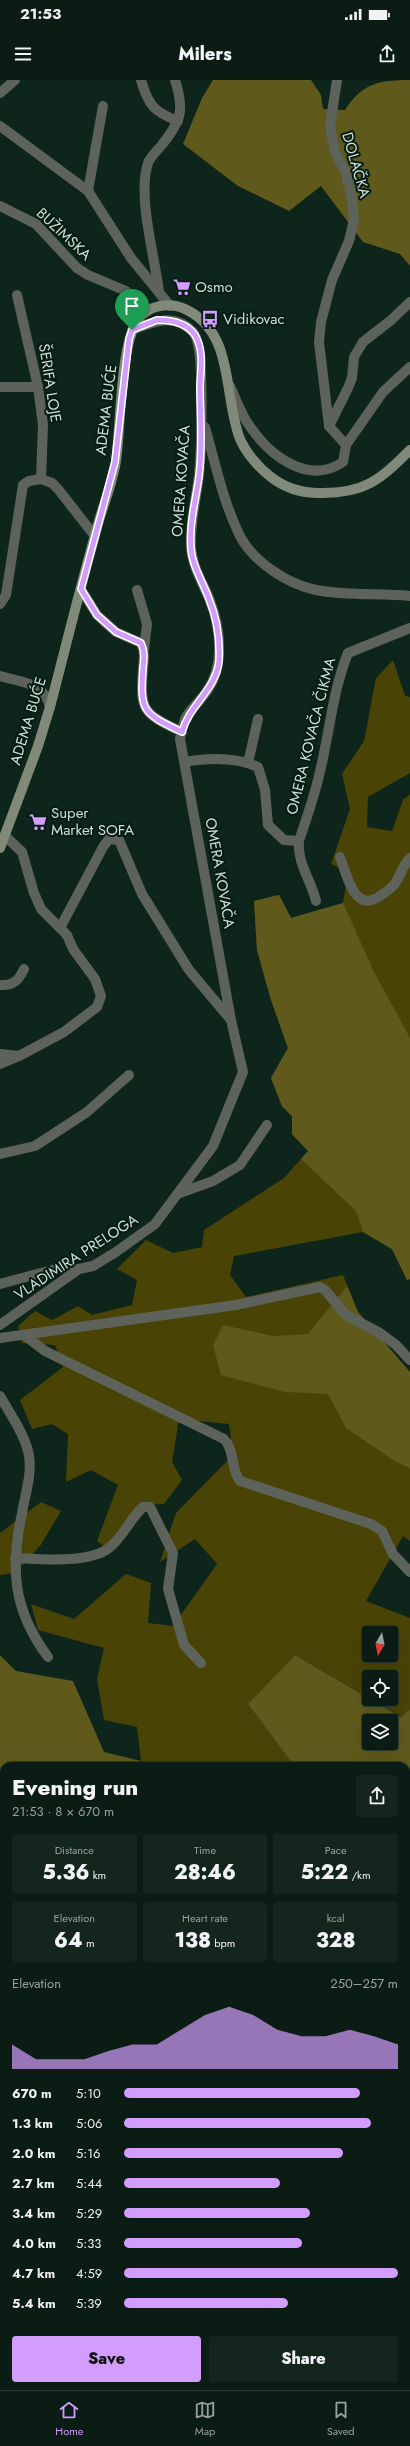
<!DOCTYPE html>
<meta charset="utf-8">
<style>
:root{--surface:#0a1c14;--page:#13251d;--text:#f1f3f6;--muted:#99a1a0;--line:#2a3a34;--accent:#d29dfd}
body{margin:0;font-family:Jost,sans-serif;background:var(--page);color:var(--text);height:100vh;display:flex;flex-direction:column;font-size:15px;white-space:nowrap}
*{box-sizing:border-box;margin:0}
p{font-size:13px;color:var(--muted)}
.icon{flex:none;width:22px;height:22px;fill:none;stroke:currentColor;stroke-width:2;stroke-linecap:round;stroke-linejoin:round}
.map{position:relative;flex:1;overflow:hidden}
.side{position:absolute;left:0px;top:1682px;width:410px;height:628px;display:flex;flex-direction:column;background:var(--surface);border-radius:12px 12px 0 0;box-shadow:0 4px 16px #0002,0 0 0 1px var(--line)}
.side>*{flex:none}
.needle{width:26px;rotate:190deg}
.fabs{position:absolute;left:362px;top:1546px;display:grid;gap:8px}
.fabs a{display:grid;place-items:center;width:36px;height:36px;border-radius:4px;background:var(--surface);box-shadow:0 4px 16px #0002,0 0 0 1px var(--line);font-size:20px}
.pin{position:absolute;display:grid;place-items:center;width:34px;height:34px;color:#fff;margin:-41px -17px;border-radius:50% 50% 50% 0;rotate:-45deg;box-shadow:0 0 4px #0007}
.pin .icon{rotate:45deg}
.round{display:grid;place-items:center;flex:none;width:42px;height:42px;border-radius:4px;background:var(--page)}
.overview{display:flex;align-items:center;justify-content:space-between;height:68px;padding:0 12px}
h1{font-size:22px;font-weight:800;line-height:30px}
.figures{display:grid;grid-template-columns:repeat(3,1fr);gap:6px;height:68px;padding:4px 12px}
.figures div{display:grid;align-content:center;border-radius:4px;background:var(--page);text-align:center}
.figures b{font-size:20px;font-weight:800}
.figures small{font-size:11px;font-weight:400}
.figures p{font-size:11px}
.chart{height:112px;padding:8px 12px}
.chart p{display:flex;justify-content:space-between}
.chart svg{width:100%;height:72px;margin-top:4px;fill:var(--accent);opacity:.7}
.primary-button{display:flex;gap:8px;margin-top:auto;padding:8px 12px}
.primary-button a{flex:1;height:46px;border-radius:4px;background:var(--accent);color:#111;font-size:16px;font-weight:800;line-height:46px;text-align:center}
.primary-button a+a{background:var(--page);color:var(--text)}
ul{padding:0 12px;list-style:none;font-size:13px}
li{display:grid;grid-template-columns:64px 48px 1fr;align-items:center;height:30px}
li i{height:10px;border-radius:5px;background:var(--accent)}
.status{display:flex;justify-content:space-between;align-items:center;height:28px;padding:0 20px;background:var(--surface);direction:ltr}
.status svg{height:11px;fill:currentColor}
header{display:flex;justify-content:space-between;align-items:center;height:52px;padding:0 12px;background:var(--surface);font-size:18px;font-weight:800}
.tabs{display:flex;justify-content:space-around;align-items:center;height:56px;border-top:1px solid var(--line);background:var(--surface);font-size:11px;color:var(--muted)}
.tabs a{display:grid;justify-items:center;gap:2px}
.tabs .current{color:var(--accent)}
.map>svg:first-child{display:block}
.green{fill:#494405;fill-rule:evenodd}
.forest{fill:#5f5a1c;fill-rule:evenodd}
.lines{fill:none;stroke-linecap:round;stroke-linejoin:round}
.street{stroke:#5d635a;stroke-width:10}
.secondary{stroke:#80897a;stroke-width:10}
.route-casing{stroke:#fff;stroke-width:8}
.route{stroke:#d29dfd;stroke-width:5}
.labels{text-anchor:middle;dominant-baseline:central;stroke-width:4;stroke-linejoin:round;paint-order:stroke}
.street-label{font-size:15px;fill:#d1dfd8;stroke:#051c12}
.poi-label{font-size:15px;fill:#d1dfd8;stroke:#051c12;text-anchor:start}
</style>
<div class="status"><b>21:53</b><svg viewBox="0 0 49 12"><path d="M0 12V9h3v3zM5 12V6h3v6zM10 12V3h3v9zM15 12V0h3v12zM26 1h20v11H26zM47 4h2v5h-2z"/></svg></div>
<header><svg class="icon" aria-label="menu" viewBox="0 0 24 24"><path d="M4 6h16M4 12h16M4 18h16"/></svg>Milers<svg class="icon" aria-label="share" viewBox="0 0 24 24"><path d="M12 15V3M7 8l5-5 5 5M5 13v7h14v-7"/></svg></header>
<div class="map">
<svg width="410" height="2310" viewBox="0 0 410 2310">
<rect width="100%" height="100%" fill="#0e251b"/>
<g class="green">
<path d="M393 580 405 616 410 617V693L368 717 367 747 392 751 403 720 410 714V1199L407 1200 392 1169 363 1152 234 1176 230 1195 246 1217 343 1195 358 1232 410 1292V1461L403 1456 366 1521 410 1538V1629L402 1637 370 1619H391V1597H369V1618L295 1575 248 1624 294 1686H162L141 1681 137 1647 104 1640 97 1599 104 1568 38 1550 31 1524 74 1539 126 1494 151 1503 148 1543 173 1546 217 1484 195 1459 160 1482 176 1433 233 1375 229 1344 179 1339 172 1382 182 1400 164 1424 139 1425 105 1467 97 1461 118 1405 91 1390 66 1402 68 1354 52 1344 32 1349 20 1320 63 1287 55 1265 22 1263 18 1246 35 1231 52 1240 78 1226 92 1235 132 1225 137 1200 117 1189 146 1160 173 1173 202 1167 204 1150 284 1098 308 1071 292 1054V1036L282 1026 271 998 288 968 271 920 257 870 254 821 279 815 291 838 343 823 348 792 331 784 350 729 342 694 364 661 376 598ZM369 1553H391V1575H369Z"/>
<polygon points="41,1422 61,1431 40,1466 15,1493 0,1495 0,1453"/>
<polygon points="406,1806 410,1809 409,1932 406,1931"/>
<polygon points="406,2172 410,2174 410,2310 204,2310 207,2306 406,2306"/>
</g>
<g class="forest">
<path d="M213 0H311L321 15 323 29 345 30C362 3 380 0 410 0V186L400 174 363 162 321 106 289 131 238 106 183 64 202 18Z"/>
<polygon points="279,815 291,838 343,823 374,892 410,958 410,1199 407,1200 392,1169 363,1152 356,1131 301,1079 308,1071 292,1054 292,1036 282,1026 271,998 288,968 271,920 257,870 254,821"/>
<polygon points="347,1206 358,1232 410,1292 410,1388 396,1382 346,1348 328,1314 285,1312 221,1295 213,1265 223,1245 273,1256 308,1254"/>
<polygon points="0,1575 16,1591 73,1601 104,1672 162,1686 4,1686 4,2306 207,2306 204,2310 0,2310"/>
<path d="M295 1575 401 1637 410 1629V1809L406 1806V1686H294L248 1624ZM369 1641H391V1663H369Z"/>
<polygon points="406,1931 410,1931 410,2174 406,2172"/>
</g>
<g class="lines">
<g class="street">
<path d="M141 0C148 25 154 32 178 41"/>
<polyline points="0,13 15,0"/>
<polyline points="0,46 88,111 131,178 170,226"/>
<polyline points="88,111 103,26"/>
<polyline points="0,126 36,144 77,188 88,195 126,211 146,232"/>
<path d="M159 212C155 177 137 116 148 83 150 77 157 71 161 66 181 41 185 31 175 0"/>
<path d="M132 250C154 242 174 232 193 252 206 266 201 373 199 395 196 420 190 442 191 467 192 485 202 502 209 518 217 538 221 562 218 583 216 598 210 609 200 620 195 626 188 632 185 639 183 645 181 653 180 659L231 940"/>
<path d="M230 306C236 319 241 334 249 345 269 375 308 406 343 382L346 365 329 346 319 262 321 242 332 200 349 161 354 140 352 118 345 91 335 72 330 46 337 0"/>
<polyline points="0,307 38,307"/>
<polyline points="329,346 348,308 352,298 354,277 363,262 390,241 410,222"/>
<path d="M205 347C215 382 223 421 239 454 252 481 287 504 316 510 347 516 379 513 410 516"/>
<polyline points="346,365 383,312 410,287"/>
<polyline points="41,399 52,403 58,409 94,455"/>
<path d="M81 509 97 535 116 552 141 563C145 571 144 579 143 588 140 631 142 633 182 652"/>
<polyline points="137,510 147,544 144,569"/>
<polyline points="0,524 6,515 23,405 29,401 41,399 43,345 38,307 17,215"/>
<path d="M0 596C23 603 43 601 50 627"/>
<path d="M184 682C208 678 236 677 258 687L265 710 268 745 284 760 299 761C307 737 316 712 321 687 330 649 333 610 348 573L410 548"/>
<polyline points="248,683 258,639"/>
<path d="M299 761C297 783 311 800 316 821"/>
<path d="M340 777C347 795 354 834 380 816 385 812 393 808 396 802 402 793 402 786 410 778"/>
<path d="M0 905C13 906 19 900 24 889"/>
<polyline points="0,974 19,976 64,952 97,927 101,916 95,899 73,869 67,855 41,829 34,813 22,772 5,756"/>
<polyline points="0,984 17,977"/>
<polyline points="0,1074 35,1066 87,1032 129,995"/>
<polyline points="177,1114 213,1101 240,1085 267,1045"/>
<polyline points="0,1204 56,1189 79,1189"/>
<polyline points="0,1245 79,1189 93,1186 116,1172 155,1144 213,1066 243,992 231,940 189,890 142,814 119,760 109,759 103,767 60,848"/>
<path d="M24 1255 45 1271 224 1359C235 1370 230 1388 240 1401L371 1444 382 1451 393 1474 410 1492"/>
<polyline points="0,1258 236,1225 320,1207 325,1210 346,1235 380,1253 396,1265 410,1280"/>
<path d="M0 1316C10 1334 26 1356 29 1376 32 1395 25 1415 22 1433 10 1489 13 1530 48 1577"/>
<path d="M15 1478C40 1479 88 1484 109 1468 123 1457 130 1439 143 1427H150L173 1473 168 1509 184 1565 201 1583"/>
</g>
<path class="secondary" d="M0 768 38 666 50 627C65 570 79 512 95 455 101 430 112 406 116 381 121 346 120 268 137 241 147 225 170 221 187 230 235 254 223 316 240 359 246 373 259 388 271 397 285 408 301 413 319 413 364 414 380 400 410 370"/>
</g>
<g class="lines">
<g class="route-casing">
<path id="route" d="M157 240C170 240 187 243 195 255 204 270 201 288 200 305 200 335 203 366 199 396 196 420 189 443 191 468 192 486 203 502 209 519 217 538 220 560 219 581 216 610 189 625 182 652 142 633 140 631 143 588 144 579 145 571 141 563L116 552 97 535 81 509 115 382 129 259 132 250Z"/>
</g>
<use href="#route" class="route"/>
</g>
<defs>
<g id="supermarket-bare" transform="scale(1.38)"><path d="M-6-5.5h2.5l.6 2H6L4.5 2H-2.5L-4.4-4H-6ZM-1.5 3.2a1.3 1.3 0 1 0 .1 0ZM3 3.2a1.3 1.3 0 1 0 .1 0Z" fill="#d29dfd" stroke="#051c12" stroke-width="2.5" paint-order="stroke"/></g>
<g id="bus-bare" transform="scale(1.38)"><path d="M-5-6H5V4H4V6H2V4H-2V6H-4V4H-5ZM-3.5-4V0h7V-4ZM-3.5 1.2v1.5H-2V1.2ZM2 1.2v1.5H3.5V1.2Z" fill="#d29dfd" stroke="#051c12" stroke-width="2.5" paint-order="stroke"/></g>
</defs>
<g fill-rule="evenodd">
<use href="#supermarket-bare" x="182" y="207"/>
<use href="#bus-bare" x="210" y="239"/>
<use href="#supermarket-bare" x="38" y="742"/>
</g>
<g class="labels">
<g class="street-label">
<text transform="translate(356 85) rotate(74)">DOLAČKA</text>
<text transform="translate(64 154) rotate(43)">BUŽIMSKA</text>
<text transform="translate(50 303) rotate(81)">ŠERIFA LOJE</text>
<text transform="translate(106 330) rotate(-83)">ADEMA BUĆE</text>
<text transform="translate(181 401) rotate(-86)">OMERA KOVAČA</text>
<text transform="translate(28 641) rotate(-73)">ADEMA BUĆE</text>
<text transform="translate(311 656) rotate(-76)">OMERA KOVAČA ČIKMA</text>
<text transform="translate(220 793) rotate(80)">OMERA KOVAČA</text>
<text transform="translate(76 1177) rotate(-33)">VLADIMIRA PRELOGA</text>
</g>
<g class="poi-label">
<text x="195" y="207">Osmo</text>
<text x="223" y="239">Vidikovac</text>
<text x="51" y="733">Super<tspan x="51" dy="17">Market SOFA</tspan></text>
</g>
</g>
</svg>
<div class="fabs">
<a><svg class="needle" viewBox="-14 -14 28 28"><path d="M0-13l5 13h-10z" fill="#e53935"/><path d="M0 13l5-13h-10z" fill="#99a1a0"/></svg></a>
<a><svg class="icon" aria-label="locate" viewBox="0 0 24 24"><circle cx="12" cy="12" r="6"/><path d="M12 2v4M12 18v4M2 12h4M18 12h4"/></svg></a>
<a><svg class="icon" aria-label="layers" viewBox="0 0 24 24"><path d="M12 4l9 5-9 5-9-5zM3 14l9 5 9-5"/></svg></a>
</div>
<div class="pin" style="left:132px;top:250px;background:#1e9e55"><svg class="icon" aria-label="arrive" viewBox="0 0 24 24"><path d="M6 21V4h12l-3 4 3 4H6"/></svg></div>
<section class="side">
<div class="overview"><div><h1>Evening run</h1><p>21:53 · 8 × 670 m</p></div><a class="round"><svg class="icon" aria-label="share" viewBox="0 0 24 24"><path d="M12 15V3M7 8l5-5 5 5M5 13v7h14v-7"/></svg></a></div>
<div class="figures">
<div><p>Distance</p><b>5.36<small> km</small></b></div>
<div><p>Time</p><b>28:46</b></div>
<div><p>Pace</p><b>5:22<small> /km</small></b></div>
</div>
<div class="figures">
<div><p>Elevation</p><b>64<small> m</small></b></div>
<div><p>Heart rate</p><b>138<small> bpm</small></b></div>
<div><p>kcal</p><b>328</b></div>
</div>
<div class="chart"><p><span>Elevation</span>250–257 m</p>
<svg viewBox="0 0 160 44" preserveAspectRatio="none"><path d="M0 44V29L10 38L20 38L30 38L40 33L50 29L60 29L70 20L80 11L90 6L100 11L110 20L120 24L130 24L140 20L150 24L160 29V44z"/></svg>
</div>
<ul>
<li><b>670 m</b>5:10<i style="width:86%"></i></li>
<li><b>1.3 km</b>5:06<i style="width:90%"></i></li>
<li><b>2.0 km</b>5:16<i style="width:80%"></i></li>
<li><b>2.7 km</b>5:44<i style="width:57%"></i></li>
<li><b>3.4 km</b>5:29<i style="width:68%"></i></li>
<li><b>4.0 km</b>5:33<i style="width:65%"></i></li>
<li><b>4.7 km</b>4:59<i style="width:100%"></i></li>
<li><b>5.4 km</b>5:39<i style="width:60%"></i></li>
</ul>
<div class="primary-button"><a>Save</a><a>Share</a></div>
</section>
</div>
<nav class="tabs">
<a class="current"><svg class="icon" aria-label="home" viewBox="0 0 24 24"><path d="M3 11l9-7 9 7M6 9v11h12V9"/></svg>Home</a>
<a><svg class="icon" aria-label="map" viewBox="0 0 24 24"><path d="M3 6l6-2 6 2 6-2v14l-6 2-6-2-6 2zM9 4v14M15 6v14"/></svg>Map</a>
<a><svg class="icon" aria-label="saved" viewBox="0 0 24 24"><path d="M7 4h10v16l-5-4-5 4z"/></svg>Saved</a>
</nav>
